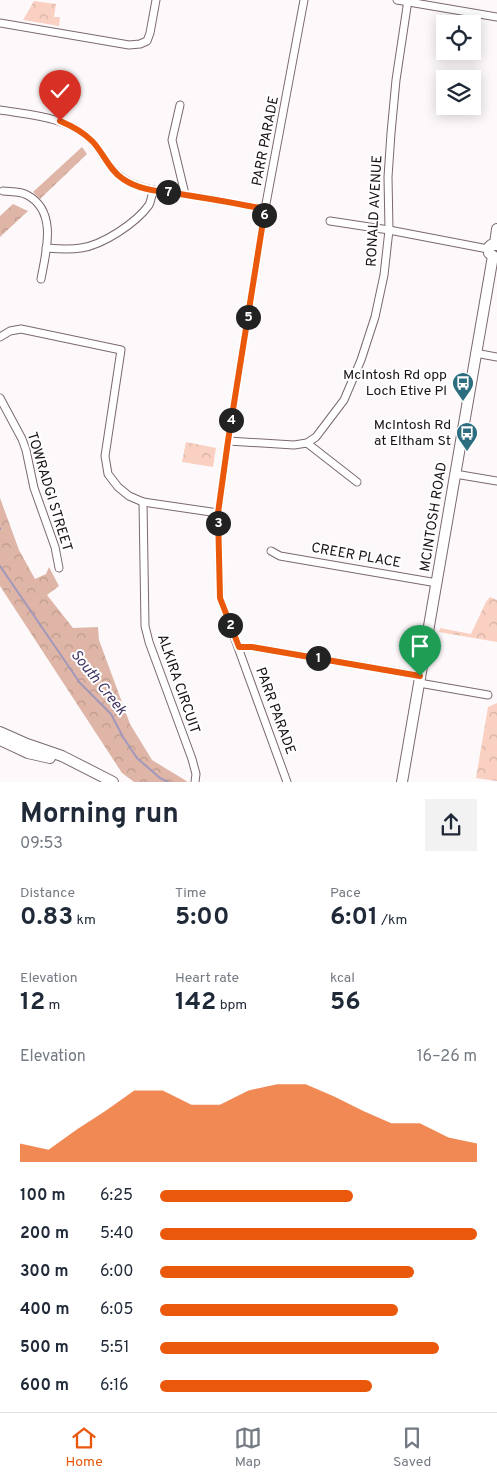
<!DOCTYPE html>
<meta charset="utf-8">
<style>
:root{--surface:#fff;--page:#f2f2f3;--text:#1f2937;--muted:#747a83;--line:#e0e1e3;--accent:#ea580c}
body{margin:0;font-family:Overpass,sans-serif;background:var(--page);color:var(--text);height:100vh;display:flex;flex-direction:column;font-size:19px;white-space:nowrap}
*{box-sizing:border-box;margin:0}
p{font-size:16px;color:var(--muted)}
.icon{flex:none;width:28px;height:28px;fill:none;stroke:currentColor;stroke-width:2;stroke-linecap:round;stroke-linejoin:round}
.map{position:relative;height:782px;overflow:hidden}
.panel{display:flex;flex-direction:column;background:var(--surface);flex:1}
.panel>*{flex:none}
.buttons{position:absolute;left:436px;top:15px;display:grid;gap:10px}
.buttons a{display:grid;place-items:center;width:45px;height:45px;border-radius:0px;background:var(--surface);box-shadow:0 2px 12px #0003;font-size:25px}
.pin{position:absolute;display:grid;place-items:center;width:42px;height:42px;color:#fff;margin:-51px -21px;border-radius:50% 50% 50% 0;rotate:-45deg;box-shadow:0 0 5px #0007}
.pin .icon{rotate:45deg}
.km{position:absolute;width:25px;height:25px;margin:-12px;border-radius:50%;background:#222;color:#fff;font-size:14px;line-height:25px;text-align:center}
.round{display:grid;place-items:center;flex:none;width:52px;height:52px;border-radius:0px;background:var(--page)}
.summary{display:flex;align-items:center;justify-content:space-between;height:85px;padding:0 20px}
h1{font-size:28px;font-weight:700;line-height:38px}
.stats{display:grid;grid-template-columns:repeat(3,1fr);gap:8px;height:85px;padding:5px 20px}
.stats div{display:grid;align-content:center}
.stats b{font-size:25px;font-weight:700}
.stats small{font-size:14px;font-weight:400}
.stats p{font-size:14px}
.chart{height:140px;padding:10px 20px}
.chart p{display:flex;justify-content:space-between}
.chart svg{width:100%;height:90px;margin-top:5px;fill:var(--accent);opacity:.7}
ul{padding:0 20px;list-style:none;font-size:16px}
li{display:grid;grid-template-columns:80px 60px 1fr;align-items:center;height:38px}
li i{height:12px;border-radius:6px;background:var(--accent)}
.dock{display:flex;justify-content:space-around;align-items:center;height:70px;border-top:1px solid var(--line);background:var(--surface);font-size:14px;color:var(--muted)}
.dock a{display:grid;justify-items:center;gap:2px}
.dock .current{color:var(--accent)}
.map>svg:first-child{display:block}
.forest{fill:url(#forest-crowns)}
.park{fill:url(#park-crowns)}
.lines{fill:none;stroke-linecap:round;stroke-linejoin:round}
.stream{stroke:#a198bb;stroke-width:2}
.street-casing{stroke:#7a6970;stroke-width:9}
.secondary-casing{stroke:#7a6970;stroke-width:12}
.street{stroke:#fff;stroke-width:7}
.secondary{stroke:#fff;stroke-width:10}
.route-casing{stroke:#fff;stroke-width:10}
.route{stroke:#ea580c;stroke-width:6}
.labels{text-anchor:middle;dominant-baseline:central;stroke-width:4;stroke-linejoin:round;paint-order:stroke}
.street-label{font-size:14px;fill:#181215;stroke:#fff}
.poi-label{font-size:14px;fill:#181215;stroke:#fff;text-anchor:end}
.water-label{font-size:15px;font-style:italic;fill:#443464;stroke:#fff}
</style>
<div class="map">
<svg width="497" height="782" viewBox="0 0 497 782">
<defs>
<pattern id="forest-crowns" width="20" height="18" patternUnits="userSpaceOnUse" patternTransform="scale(1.25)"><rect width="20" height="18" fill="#deb5a6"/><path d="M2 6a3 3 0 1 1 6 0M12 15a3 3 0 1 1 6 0" fill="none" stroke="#be9b8e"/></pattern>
<pattern id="park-crowns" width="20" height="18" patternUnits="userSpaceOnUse" patternTransform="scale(1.25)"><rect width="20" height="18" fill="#f9d0c1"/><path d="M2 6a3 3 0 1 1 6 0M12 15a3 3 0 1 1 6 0" fill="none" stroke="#d5b2a5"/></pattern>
</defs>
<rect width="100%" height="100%" fill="#fdf9fb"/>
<g class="forest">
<polygon points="82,147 87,154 40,199 33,192"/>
<polygon points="13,204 28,211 0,237 0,216"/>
<polygon points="0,498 19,550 35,579 46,574 49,567 59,586 47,595 73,628 98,627 99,640 130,724 152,760 188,782 134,782 122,773 0,586"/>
</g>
<g class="park">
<polygon points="34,1 56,4 54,17 60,17 59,26 23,20"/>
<polygon points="186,442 216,448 213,467 182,462"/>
<polygon points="490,597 497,600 497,642 439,632 440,628 471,634 486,602"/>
<polygon points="497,703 497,781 476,778 488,707"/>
</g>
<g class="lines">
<g class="stream">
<polyline points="0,528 0,529"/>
<polyline points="0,566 80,683 111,714 123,737 137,758 160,778 168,782"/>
</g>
<g class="street-casing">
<g id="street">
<polyline points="397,0 497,17"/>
<polyline points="0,23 129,45 140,44 147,41 150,33 156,0"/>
<polyline points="180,105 172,140 185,194"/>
<path d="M0 110C31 115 69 117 92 141 103 153 110 171 124 179 142 191 165 191 186 195 213 199 239 204 265 209"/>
<path d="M3 191C11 192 20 191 27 195 58 211 46 252 41 279"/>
<polyline points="330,221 389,230 488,249"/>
<path d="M46 248C58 249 69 250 81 248 103 245 136 223 149 205 151 201 152 195 153 190"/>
<polyline points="0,337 10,331 21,329 121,350 105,456 108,474 118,487 129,496 143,502 218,513"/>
<polyline points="475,353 497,357"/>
<polyline points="0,398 22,439 26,450 34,488 55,547 59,568"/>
<polyline points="228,441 294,445 307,443 316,437 344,400 361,360 375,317 384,275 389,230 388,177 391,133 396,80 408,0"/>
<polyline points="307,443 357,482"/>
<polyline points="455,474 497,481"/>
<polyline points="143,502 145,626 149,642 192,759 196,774 195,782"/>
<polyline points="271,551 280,556 437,583"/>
<polyline points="239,647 252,647 421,676"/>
<polyline points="419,683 488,695"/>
<polyline points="287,782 220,598 218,513 228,441 265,209 304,0"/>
</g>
</g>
<g class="secondary-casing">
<g id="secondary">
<polyline points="495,244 497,229"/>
<polyline points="493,256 489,253 489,247 491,245 497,245"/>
<polyline points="0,732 27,744 62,756 113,782"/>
<polyline points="0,740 28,753 50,758"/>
<polyline points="402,782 493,256"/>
</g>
</g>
<use href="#street" class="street"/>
<use href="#secondary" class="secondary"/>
</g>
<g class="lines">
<g class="route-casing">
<path id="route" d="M60 121C72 126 82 131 92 141 103 152 109 170 123 179 142 192 165 191 186 195 212 199 239 204 265 209L228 441 218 513 220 598 239 647H252L420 676"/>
</g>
<use href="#route" class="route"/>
</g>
<defs>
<g id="bus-pin" transform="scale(1.125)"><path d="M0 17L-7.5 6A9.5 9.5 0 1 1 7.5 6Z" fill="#2c6e80" stroke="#fff"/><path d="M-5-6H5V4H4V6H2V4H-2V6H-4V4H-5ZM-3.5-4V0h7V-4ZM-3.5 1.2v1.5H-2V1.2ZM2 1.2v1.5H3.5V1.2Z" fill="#fff"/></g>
</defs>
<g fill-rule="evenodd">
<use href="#bus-pin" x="463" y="383"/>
<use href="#bus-pin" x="467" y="433"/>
</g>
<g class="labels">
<g class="street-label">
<text transform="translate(266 141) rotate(-79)">PARR PARADE</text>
<text transform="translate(375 211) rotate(-87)">RONALD AVENUE</text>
<text transform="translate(49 492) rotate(73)">TOWRADGI STREET</text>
<text transform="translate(434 517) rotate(-81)">MCINTOSH ROAD</text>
<text transform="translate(356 556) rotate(10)">CREER PLACE</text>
<text transform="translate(178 684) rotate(71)">ALKIRA CIRCUIT</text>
<text transform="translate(275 711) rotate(70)">PARR PARADE</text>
</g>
<g class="poi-label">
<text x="447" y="375">McIntosh Rd opp<tspan x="447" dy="16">Loch Etive Pl</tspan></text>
<text x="451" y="425">McIntosh Rd<tspan x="451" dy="16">at Eltham St</tspan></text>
</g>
<g class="water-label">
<text transform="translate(98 683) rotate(51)">South Creek</text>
</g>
</g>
</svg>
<div class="buttons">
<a><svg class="icon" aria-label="locate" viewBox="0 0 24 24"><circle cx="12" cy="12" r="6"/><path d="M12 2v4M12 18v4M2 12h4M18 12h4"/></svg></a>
<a><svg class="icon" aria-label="layers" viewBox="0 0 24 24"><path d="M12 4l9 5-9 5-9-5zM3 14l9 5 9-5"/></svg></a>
</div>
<div class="pin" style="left:420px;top:676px;background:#1e9e55"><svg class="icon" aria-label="arrive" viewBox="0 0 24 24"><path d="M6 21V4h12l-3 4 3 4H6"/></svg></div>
<div class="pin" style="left:60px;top:121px;background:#d93025"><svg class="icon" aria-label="check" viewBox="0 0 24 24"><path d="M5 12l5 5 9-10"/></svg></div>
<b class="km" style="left:318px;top:658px">1</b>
<b class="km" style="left:230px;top:625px">2</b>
<b class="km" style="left:218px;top:523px">3</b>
<b class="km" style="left:231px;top:420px">4</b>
<b class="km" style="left:248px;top:317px">5</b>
<b class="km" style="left:264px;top:215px">6</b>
<b class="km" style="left:168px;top:192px">7</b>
</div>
<section class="panel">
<div class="summary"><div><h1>Morning run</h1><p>09:53</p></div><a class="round"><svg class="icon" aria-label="share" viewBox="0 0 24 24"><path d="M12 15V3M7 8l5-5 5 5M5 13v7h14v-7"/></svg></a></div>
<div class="stats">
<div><p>Distance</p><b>0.83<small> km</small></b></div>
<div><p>Time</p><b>5:00</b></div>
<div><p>Pace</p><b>6:01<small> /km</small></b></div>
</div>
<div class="stats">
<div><p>Elevation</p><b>12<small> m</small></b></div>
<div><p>Heart rate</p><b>142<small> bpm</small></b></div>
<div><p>kcal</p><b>56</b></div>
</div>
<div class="chart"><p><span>Elevation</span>16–26 m</p>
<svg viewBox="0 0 160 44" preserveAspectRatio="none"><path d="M0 44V35L10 38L20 28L30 19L40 9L50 9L60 16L70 16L80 9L90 6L100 6L110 12L120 19L130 25L140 25L150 32L160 35V44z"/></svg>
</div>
<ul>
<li><b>100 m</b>6:25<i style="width:61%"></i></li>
<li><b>200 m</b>5:40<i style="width:100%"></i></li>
<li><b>300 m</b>6:00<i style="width:80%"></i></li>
<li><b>400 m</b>6:05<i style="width:75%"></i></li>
<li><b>500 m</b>5:51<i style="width:88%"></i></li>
<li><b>600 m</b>6:16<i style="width:67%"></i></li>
</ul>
</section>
<nav class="dock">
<a class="current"><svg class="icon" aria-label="home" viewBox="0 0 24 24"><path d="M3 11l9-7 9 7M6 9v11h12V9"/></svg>Home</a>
<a><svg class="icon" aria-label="map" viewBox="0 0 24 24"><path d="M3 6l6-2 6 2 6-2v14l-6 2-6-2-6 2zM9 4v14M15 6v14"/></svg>Map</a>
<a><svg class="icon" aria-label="saved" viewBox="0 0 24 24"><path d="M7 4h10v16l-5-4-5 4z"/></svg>Saved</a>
</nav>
